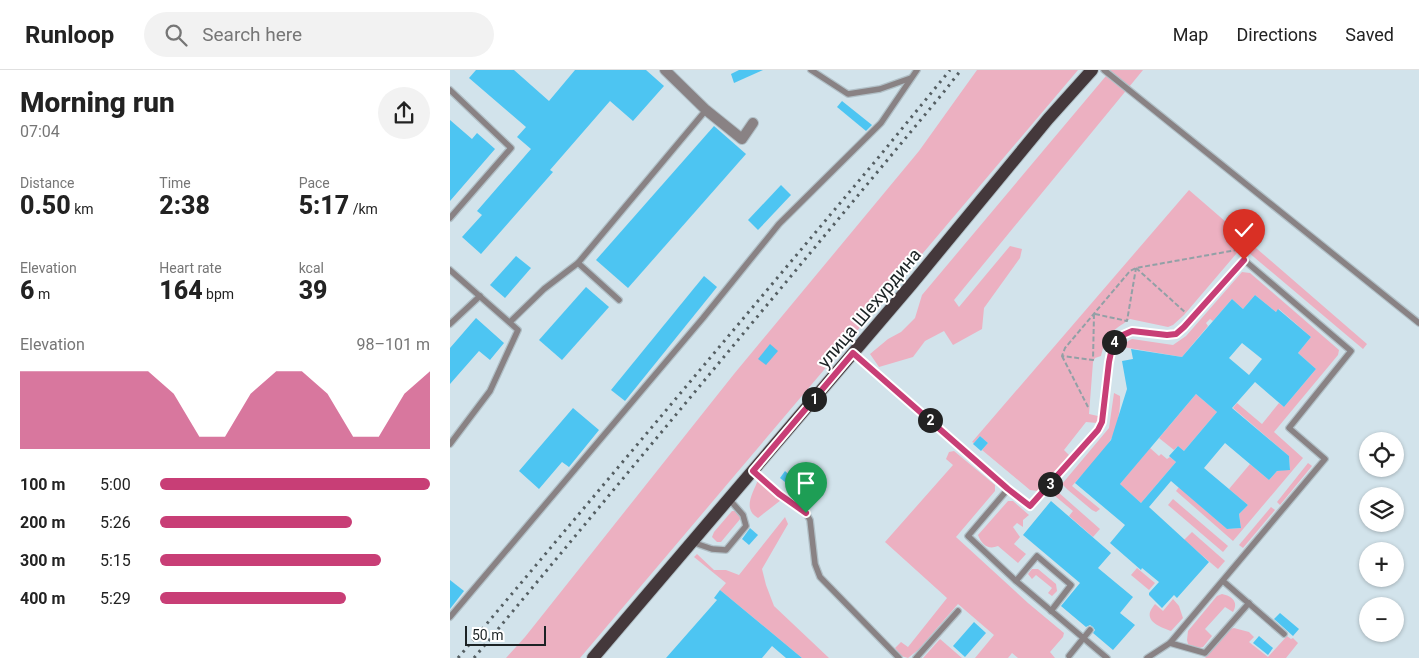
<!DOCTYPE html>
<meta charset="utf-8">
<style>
:root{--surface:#fff;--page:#f2f2f2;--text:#222;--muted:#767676;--line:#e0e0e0;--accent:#c83e76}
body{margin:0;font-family:Roboto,sans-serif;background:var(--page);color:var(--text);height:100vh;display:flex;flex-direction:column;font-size:19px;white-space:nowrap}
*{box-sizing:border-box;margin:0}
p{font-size:16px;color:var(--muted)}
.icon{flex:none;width:28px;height:28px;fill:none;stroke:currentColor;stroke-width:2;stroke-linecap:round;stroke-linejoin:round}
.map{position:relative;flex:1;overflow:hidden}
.sheet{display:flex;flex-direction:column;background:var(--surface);width:450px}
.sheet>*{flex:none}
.controls{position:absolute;left:909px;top:362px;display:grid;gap:10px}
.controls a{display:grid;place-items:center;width:45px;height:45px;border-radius:50%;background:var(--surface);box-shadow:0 1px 4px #0004;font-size:25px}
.scale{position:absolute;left:15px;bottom:12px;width:81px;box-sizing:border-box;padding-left:5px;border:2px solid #1c2325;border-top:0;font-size:14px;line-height:18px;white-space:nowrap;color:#1c2325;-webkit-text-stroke:4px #fff;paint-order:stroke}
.pin{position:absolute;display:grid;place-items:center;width:42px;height:42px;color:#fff;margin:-51px -21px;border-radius:50% 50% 50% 0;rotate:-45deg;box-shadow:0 0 5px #0007}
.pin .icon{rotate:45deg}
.km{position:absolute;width:25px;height:25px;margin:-12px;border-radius:50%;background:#222;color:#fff;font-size:14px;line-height:25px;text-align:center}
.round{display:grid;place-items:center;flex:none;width:52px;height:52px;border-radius:26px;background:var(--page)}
.summary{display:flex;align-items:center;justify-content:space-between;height:85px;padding:0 20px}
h1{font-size:28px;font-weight:800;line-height:38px}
.figures{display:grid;grid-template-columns:repeat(3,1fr);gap:8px;height:85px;padding:5px 20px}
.figures div{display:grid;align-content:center}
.figures b{font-size:25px;font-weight:800}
.figures small{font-size:14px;font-weight:400}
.figures p{font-size:14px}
.chart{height:140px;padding:10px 20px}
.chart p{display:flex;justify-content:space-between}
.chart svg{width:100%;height:90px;margin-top:5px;fill:var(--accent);opacity:.7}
ul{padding:0 20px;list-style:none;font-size:16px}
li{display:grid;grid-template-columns:80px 60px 1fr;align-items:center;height:38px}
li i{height:12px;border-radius:6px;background:var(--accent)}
header{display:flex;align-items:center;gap:30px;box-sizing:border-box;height:70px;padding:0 25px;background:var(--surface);border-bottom:1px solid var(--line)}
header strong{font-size:24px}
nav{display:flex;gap:28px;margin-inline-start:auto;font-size:18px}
.search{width:350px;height:45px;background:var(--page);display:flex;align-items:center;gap:12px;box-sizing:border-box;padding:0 18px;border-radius:28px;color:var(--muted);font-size:19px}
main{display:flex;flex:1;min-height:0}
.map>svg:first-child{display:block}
.green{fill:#ecb0c1}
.building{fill:#4dc5f2;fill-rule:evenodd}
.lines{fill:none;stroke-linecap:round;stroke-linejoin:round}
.lane-casing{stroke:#b1c0c7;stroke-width:8}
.street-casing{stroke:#b1c0c7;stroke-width:12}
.primary-casing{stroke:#b1c0c7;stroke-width:14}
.path{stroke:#92a0a6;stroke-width:2;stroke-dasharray:5 2.5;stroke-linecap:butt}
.lane{stroke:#898284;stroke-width:5.5}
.street{stroke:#898284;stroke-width:10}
.primary{stroke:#44383b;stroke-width:12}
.rail{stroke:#555f63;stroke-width:3;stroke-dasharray:2.5 5;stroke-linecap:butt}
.route-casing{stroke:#fff;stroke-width:10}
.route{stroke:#c83e76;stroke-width:6}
.labels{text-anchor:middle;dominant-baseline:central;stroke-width:4;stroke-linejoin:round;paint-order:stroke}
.street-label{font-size:18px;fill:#1c2325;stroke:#fff}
</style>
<header>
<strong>Runloop</strong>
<div class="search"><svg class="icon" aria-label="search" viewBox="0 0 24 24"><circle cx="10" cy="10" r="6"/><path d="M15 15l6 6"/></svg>Search here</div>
<nav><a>Map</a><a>Directions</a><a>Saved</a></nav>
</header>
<main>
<section class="sheet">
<div class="summary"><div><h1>Morning run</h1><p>07:04</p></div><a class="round"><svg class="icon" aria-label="share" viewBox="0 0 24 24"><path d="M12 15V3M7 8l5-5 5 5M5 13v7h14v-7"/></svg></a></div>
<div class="figures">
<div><p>Distance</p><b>0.50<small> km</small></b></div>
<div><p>Time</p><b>2:38</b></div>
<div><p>Pace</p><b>5:17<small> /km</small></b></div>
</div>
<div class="figures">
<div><p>Elevation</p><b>6<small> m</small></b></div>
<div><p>Heart rate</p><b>164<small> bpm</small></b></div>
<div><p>kcal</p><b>39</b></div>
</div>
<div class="chart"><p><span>Elevation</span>98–101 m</p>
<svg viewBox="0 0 160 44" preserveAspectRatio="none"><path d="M0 44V6L10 6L20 6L30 6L40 6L50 6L60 17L70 38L80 38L90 17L100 6L110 6L120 17L130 38L140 38L150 17L160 6V44z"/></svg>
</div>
<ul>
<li><b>100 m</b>5:00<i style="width:100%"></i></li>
<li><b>200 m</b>5:26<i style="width:71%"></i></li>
<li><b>300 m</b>5:15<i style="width:82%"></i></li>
<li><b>400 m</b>5:29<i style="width:69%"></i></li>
</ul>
</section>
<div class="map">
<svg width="969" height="588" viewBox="0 0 969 588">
<rect width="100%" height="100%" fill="#d2e3eb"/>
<g class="green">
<polygon points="527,0 628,0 130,588 56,588 75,567 284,304 469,81"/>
<polygon points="661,0 693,0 504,230 509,237 560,176 572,179 570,188 534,238 532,259 503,275 494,261 475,271 463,287 429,297 420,284 438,269 451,262 465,248 472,225"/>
<path d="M739 120 917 274 913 279 792 177 734 245 723 255 718 257 680 249C661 262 657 263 651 286L645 288 643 292 639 344 648 346 647 353 636 352 614 380 619 385 588 421 580 420 532 380 538 373 530 366 524 373 522 372Z"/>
<polygon points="792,202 800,203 889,280 888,285 824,362 853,388 783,471 726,421 729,417 777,459 791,458 789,444 798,435 779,419 800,394 819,410 827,401 840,399 839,386 783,338 787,333 812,354 829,333 834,337 866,299 848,283 861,267 829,239 826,242 805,225 793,239 782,229 763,251 760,249 756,253 758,256 732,287 673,277 678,271 682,269 723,275 736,266"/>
<path d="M664 323 670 326C671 338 667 360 660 371 650 387 635 401 622 416L650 439 646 442 642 440 618 420 612 414 659 358Z"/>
<polygon points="746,324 767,342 734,381 728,376 724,380 709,368"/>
<polygon points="700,378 709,386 711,384 717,389 720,387 726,392 691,433 670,414"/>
<polygon points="504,381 545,415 545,421 506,467 578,533 614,563 613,567 600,582 605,588 568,588 562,583 558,588 525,588 544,565 508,534 468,580 458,588 451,586 445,578 451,572 458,577 497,528 435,472 503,395 496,389 499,382"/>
<polygon points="858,393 862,396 830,435 827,432"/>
<path d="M308 410 331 430 308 448C292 439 303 423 308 410Z"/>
<polygon points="608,422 650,459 643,467 619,446 623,441 605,426"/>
<polygon points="723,429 778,476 773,482 718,435"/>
<path d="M558 431H563L579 445 573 450V457L567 453 563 457 570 467 564 474 576 484 568 493 548 476C538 480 532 475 528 465Z"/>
<polygon points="821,437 825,440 793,478 789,475"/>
<polygon points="282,441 288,441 290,444 291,448 271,472 267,472 262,467 264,462"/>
<polygon points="335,447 338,454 312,499 316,515 324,536 379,588 352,588 270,520 276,513 244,487 247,484 264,500 276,500 289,505"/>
<polygon points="742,462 775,491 768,499 734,470"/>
<polygon points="687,498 705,513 699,520 681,505"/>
<polygon points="582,499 588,499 606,514 607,521 602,526 598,523 602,518 586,505 582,509 578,504"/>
<path d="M772 524C782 526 789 532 783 542L775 537 755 559 762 566 753 577 749 578 738 574 737 570 738 561 767 526Z"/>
<path d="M723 529 729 536 733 548 721 561C713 558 697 553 700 542 701 539 703 537 705 534L713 541Z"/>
<polygon points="784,558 799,562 804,567 799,572 818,587 837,566 841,569 843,568 848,573 836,588 755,588 780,559"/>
<polygon points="490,569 512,588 473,588"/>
</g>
<g class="building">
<polygon points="26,0 64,0 99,31 125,0 196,0 214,16 183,51 160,31 100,100 103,102 31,184 12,167 32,145 27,141 81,79 67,67 76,57 19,8"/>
<polygon points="289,0 313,0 284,13 281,4"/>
<polygon points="392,31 422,55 416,61 387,37"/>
<polygon points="0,50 22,69 27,63 45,79 0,131"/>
<polygon points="264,56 296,84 178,218 146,190"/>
<polygon points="331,115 341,125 308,160 298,150"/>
<polygon points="66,186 81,198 55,228 40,215"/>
<polygon points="254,206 267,217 175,331 161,320"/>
<polygon points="136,217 159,237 112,290 89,270"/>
<path d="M805 225 826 242 828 239 861 267 848 283 866 299 834 337 805 312 782 338 839 386 840 400 827 401 819 410 775 373 754 398 798 435 789 444 791 458 777 459 721 411 699 437 759 492 727 528 724 525 712 538 699 525V523L709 512 692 498 691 500 660 473 675 455 625 413 661 370 677 319 672 291 683 289 681 279 732 287 782 229 793 239ZM792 273 812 289 799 305 779 288ZM746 324 767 342 734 381 728 376 719 386 726 392 691 433 670 414Z"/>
<polygon points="26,248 54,273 40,290 29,281 0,314 0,278"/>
<polygon points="320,274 328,281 316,295 308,289"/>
<polygon points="123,338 149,360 119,397 112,392 89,419 69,401"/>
<polygon points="530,366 538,373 531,381 523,374"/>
<polygon points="335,401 345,410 340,416 330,408"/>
<polygon points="601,431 661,483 648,498 683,527 670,543 685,555 663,580 643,563 645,560 643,557 640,555 636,557 611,536 630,513 573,465"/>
<polygon points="300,458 308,465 299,475 292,469"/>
<polygon points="0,510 14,521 0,539"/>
<polygon points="270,520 352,588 336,588 322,576 312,588 216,588 267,530 264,528"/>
<polygon points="830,543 849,559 843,566 824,549"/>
<polygon points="524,552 536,563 515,587 503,576"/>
<polygon points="809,566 823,578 818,585 803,573"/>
</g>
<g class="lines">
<g class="lane-casing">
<g id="lane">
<polyline points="361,0 398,24 430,19 461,8"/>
<polyline points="654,0 969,253"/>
<polyline points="0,20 61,78 0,148"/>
<polyline points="128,193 169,230"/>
<polyline points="0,200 68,260 40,321 0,374"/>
<polyline points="60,252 94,219 128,193 256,40"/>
<polyline points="0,254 30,226"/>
<polyline points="403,283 558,419 580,436 649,360 652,352 659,292 663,273 673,265 682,261 717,265 726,263 735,257 794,190 901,281 839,358 875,389 720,573 697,588"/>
<polyline points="303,401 329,424 356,443 360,450 365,494 370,507 449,588"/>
<polyline points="558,419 518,466 566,511 657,588"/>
<polyline points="242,472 262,479 276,480 296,456 293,445 279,429"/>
<polyline points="566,511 587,486 621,515 601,541"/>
<polyline points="773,511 834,564"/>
<polyline points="0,547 253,248 329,154 431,53 467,0"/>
<polyline points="720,573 755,583 799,533"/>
<polyline points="619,586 640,560"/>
<polyline points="466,588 508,541"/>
</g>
</g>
<g class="street-casing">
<polyline id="street" points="215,0 256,40 292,69 303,53"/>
</g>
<g class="primary-casing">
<polyline id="primary" points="143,588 461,215 598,49 642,0"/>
</g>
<g class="path">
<polyline points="686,198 736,243"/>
<polyline points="644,244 643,290 612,286 615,278 680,201 686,198 792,179"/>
<polyline points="645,244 677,251 686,198"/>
<polyline points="612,286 638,337"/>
</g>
<use href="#lane" class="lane"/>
<use href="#street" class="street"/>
<use href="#primary" class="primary"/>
<g class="rail">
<polyline points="8,588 428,88 500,0"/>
<polyline points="24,588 493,23 511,0"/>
</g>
</g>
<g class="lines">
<g class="route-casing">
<polyline id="route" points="356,443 329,424 303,401 403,283 558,419 580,436 648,360 652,352 659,292 663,273 673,265 682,261 717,265 726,264 734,257 794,190"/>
</g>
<use href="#route" class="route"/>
</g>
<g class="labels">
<g class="street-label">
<text transform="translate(419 238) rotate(-50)">улица Шехурдина</text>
</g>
</g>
</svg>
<div class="controls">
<a><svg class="icon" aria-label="locate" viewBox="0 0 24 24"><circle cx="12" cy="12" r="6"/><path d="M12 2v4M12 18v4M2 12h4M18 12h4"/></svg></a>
<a><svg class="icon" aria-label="layers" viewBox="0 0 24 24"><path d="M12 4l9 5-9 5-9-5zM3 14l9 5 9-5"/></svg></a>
<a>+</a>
<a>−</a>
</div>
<div class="scale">50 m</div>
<div class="pin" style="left:356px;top:443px;background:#1e9e55"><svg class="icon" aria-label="arrive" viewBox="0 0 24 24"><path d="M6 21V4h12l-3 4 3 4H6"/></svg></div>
<div class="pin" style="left:794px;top:190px;background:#d93025"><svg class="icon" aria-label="check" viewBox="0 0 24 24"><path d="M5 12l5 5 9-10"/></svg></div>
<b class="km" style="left:364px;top:329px">1</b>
<b class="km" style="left:480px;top:350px">2</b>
<b class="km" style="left:600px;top:414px">3</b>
<b class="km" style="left:664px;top:272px">4</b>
</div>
</main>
